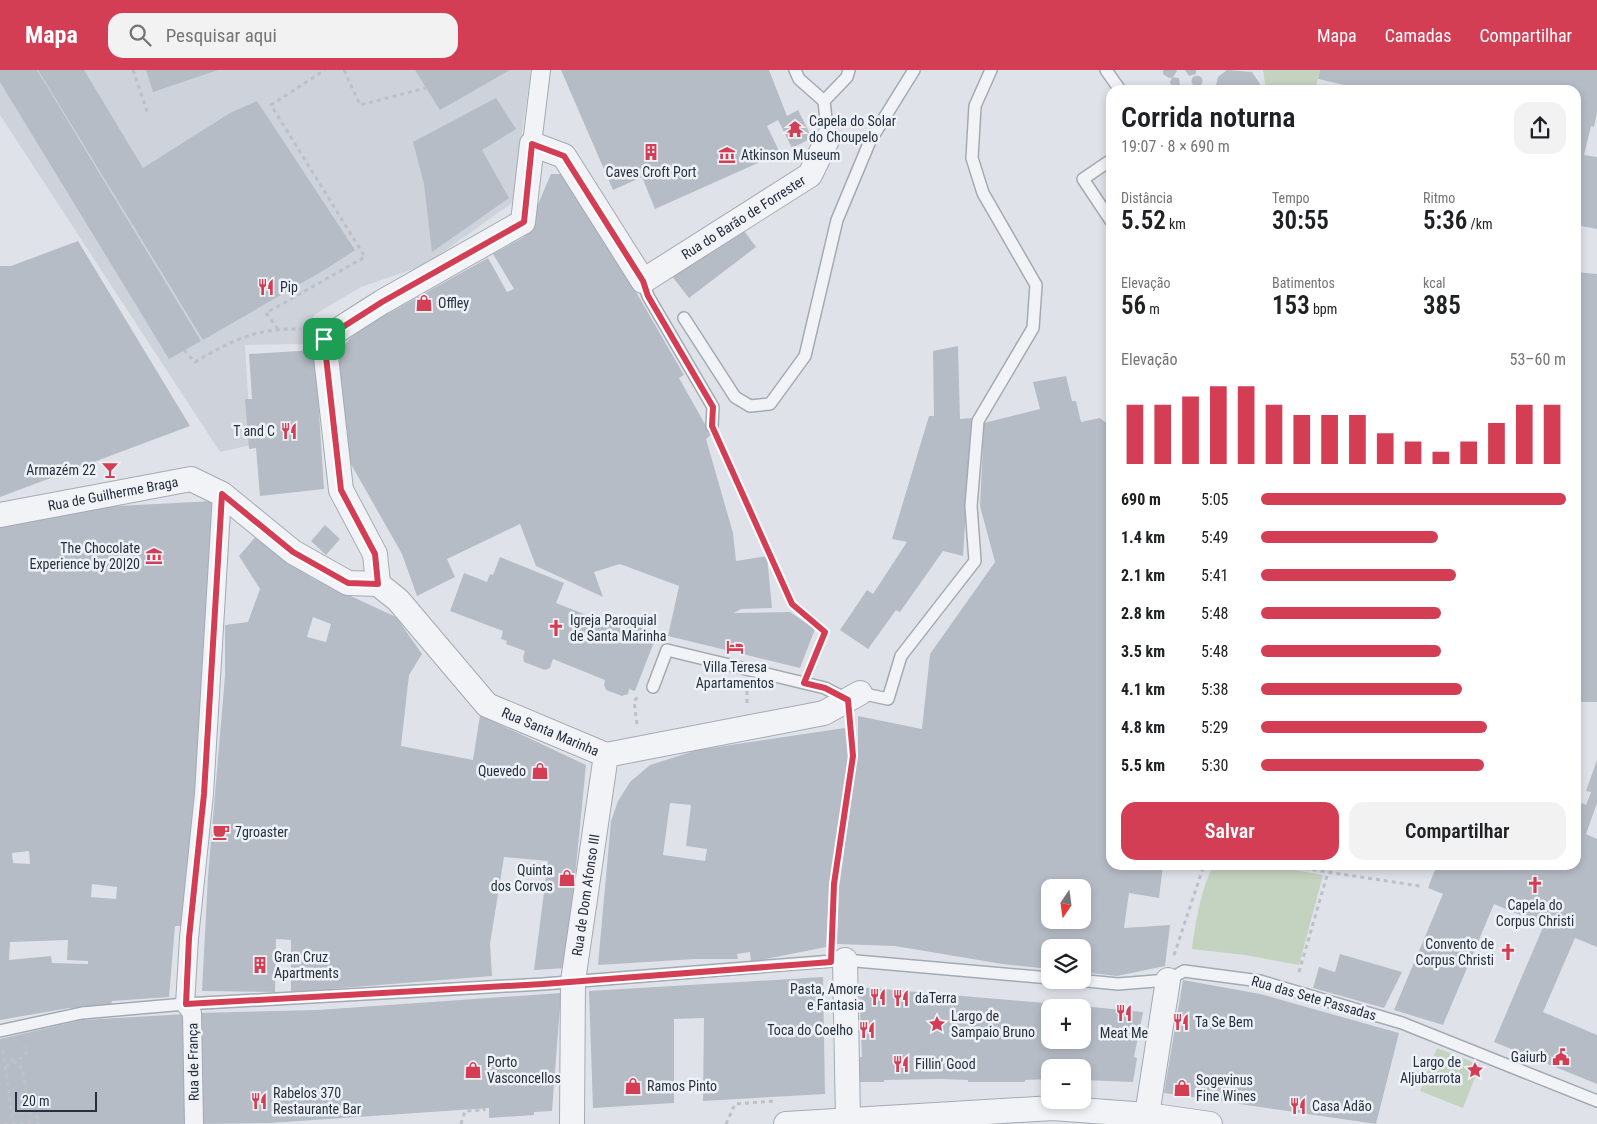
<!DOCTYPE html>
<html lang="pt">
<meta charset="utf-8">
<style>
:root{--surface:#fff;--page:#f2f2f2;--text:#202124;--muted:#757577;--accent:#d33e54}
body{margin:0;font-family:"Roboto Condensed",sans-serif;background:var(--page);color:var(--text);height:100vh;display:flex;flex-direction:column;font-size:19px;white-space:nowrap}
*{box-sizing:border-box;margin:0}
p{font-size:16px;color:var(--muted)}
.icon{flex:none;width:28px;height:28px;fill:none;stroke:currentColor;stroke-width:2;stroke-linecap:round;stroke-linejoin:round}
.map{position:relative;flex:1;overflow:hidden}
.drawer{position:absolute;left:1106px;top:15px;width:475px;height:785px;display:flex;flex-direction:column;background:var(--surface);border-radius:15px;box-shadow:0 2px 8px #0003}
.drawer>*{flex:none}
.needle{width:32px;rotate:193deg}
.buttons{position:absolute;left:1041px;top:809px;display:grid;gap:10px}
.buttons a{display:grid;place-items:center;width:50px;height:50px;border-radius:10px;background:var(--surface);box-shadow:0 2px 8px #0003;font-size:25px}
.scale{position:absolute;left:15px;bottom:12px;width:82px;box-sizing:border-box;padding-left:5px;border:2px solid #273040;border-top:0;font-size:14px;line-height:18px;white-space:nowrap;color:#273040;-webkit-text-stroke:4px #eef2f6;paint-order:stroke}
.pin{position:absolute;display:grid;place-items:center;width:42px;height:42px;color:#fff;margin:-21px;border-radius:10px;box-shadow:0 2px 8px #0006}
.round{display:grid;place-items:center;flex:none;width:52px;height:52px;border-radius:15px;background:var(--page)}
.head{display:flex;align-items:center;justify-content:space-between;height:85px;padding:0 15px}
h1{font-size:28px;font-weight:600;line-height:38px}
.metrics{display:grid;grid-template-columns:repeat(3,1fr);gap:8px;height:85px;padding:5px 15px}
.metrics div{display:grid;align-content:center}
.metrics b{font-size:25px;font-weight:600}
.metrics small{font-size:14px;font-weight:400}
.metrics p{font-size:14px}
.chart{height:140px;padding:10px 15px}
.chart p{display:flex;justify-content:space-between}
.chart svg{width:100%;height:90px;margin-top:5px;stroke:var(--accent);stroke-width:6}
.action{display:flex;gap:10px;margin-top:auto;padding:10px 15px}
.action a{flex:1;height:58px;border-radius:15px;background:var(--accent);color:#fff;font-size:20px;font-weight:600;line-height:58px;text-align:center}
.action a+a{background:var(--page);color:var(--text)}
ul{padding:0 15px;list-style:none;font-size:16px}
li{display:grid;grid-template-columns:80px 60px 1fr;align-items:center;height:38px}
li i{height:12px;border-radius:6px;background:var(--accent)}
header{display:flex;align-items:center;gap:30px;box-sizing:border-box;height:70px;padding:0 25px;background:var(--accent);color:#fff}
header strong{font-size:24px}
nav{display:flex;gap:28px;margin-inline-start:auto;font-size:18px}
.search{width:350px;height:45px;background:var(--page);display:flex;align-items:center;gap:12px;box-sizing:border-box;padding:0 18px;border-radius:15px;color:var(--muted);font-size:19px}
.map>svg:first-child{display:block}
.built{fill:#cdd2db}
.green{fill:#c4d3bf}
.building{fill:#b6bcc6;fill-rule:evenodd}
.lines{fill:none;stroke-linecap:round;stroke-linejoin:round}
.service-casing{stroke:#a4aab3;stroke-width:14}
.pedestrian-casing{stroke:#a4aab3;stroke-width:20}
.minor-casing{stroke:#a4aab3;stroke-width:26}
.path{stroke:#bdc0c7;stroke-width:3;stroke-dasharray:4 4;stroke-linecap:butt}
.service{stroke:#f2f3f7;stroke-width:11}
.pedestrian{stroke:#f2f3f7;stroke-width:18}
.minor{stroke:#f2f3f7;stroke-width:24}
.route-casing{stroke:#fff;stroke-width:10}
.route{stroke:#d33e54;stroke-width:6}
.labels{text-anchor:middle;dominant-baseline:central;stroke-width:5;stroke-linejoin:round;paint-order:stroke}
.poi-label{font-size:14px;fill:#273040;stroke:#eef2f6;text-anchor:start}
.street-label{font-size:14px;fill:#273040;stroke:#eef2f6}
</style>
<header>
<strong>Mapa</strong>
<div class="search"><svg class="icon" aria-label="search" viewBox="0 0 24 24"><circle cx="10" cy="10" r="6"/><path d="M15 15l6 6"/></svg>Pesquisar aqui</div>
<nav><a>Mapa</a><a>Camadas</a><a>Compartilhar</a></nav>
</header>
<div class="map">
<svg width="1597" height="1054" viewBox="0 0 1597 1054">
<rect width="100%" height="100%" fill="#dfe3e9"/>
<polygon class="built" points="0,0 531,0 512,133 425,195 361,217 314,245 303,274 245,275 251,375 220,382 0,45"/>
<g class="green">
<polygon points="1263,0 1320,0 1315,20 1266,20"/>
<path d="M1216 795H1267L1323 805 1299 895 1245 885 1192 879C1194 862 1203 804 1216 795Z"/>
<polygon points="1437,978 1480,995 1463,1038 1420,1021"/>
</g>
<g class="building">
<polygon points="0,0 37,0 201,271 169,289 0,12"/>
<polygon points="38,0 84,0 143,98 230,43 257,31 355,180 326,199 203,270"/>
<polygon points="146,0 218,0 153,22"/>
<polygon points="415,0 510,0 440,40"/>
<polygon points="561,0 769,0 787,46 798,40 812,68 792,78 778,50 767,56 780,83 655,139 642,107 613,120"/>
<polygon points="1163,0 1176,0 1177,1 1173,7 1169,8 1163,4"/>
<polygon points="1185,0 1196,0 1196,4 1189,6"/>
<polygon points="1227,0 1252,2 1260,14 1261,20 1215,20 1218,7"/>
<polygon points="1320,0 1597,0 1597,42 1594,57 1591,56 1584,85 1597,87 1597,159 1576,155 1576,20 1367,20 1318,9"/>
<circle cx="1197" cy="11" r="5.5"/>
<polygon points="1172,7 1179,8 1180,16 1188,20 1177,20 1177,18 1172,17 1170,12"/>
<polygon points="496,28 516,59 482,80 509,128 432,182 424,114 413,72"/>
<polygon points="551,104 568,104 684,305 679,308 711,365 706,369 733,463 736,491 767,486 772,538 741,539 734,543 790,542 815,559 800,598 668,566 679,516 620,494 594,502 603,527 536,496 520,454 447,489 455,507 417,526 402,484 343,380 338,281 356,263 380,248 488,188 507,222 514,219 493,184 524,167"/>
<polygon points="742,158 756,177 689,228 671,205"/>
<polygon points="78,171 190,356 0,427 0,196 11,196"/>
<polygon points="1576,202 1597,204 1597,632 1576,632"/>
<polygon points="958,276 960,349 972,348 963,486 943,481 900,542 896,540 868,579 840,560 867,520 873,524 907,472 892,469 929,346 934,346 933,281"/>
<polygon points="315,280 324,419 260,426 256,378 249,379 245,329 252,329 249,284"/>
<path d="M1066 306 1072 331H1076L1081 352 1100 348 1105 352 1111 351V795H1163L1159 828 1129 823 1124 858 1170 855 1165 896 1117 906 1082 902V878H1050V899L1002 894 895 876 837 874 839 818 858 680V646L922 659 930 584 995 492 980 436 984 353 1040 339 1033 312ZM1050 818H1082V850H1050Z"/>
<path d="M213 431 196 745 186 856H175L169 927 112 931 111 936 69 938 0 950V455L99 437ZM29 781 30 794 13 793 12 783ZM92 814 117 817 116 829 91 827ZM68 870 67 890 88 891V894L52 893 51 886 9 890 10 872Z"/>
<polygon points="325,455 340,469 326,485 311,471"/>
<path d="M257 465 312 508 396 547 422 584 409 605 401 676 473 690 480 645 586 695 566 898 534 900 548 791 504 787 490 874 492 906 291 922V870L276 869 275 922 202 921 208 806 225 606V555L248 552 260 519 239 486ZM313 547 331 554 326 572 307 567Z"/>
<polygon points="500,487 564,513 556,533 625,560 632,553 648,560 651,565 649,570 654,572 635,621 629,619 628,624 622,626 606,620 604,615 605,610 553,589 550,598 545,600 524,592 523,587 525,581 506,574 507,571 501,569 503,561 450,541 464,503 487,512 490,504 493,505"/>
<path d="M845 658 848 690 829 818 826 877 751 892 750 882 737 884 738 889H695L598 895 611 751 618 731 630 712 650 695 697 680ZM670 733 691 735 686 776 707 779 705 791 663 785Z"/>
<polygon points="1597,690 1597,733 1586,764 1597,769 1597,877 1575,868 1543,942 1597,965 1597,1014 1494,972 1544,855 1494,834 1443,955 1394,940 1443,824 1428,818 1434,802 1440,795 1576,795 1576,750 1582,733 1586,735 1591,722 1586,721"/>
<polygon points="1340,884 1402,902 1384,938 1313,918 1319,897 1335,902"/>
<polygon points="823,907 825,1024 703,1031 704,948 674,949 674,1033 593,1038 589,921"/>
<polygon points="1183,910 1260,924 1399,963 1376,1054 1164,1023"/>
<polygon points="859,917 1080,936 1050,938 1050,970 1082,970 1082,936 1143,942 1134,987 1137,988 1133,1012 1082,1010 1082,998 1050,998 1050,1009 1025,1010 1025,1012 968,1012 968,1010 940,1009 884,1010 884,1012 860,1012 860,987 862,987"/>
<polygon points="561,923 552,1041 534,1042 534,1045 489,1048 489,1038 270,1053 199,1054 197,943 317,940"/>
<polygon points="186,944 185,1054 0,1054 0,969 82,950"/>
</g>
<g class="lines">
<g class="service-casing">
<g id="service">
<polyline points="795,0 799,9 824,31"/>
<polyline points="1106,0 1120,20"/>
<polyline points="828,68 824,31 847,7 849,0"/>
<polyline points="1111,90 1083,109 1111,151"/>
<polyline points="643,211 648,226 713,337 712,356"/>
<polyline points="684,248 735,327 750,336 770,334 805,286 837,150 870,71 914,0"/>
<polyline points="653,617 667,580 825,618 848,630"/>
<polyline points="860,623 888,629 901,586 975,491 971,436 978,351 1033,258 1036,215 983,123 972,88 975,36 991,0"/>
<polyline points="1077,910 1118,914 1168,910 1184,901 1260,911 1402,953 1597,1031"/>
<polyline points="0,961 82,943 185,934 543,914 845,890 1050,908"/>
</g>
</g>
<g class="pedestrian-casing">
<g id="pedestrian">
<polyline points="532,74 541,0"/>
<polyline points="194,1054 192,943 185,934 189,868 204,724 222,424"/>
</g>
</g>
<g class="minor-casing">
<g id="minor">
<path id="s1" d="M0 445 191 409 222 424 293 482 348 513 378 514"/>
<path id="s2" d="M378 514 375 484 341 420 324 269 382 232 523 152 532 74 564 86 643 211 810 105 828 68"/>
<path id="s3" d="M378 514 398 530 487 635 606 685 824 643 860 623"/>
<polyline points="845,890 848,1050"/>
<polyline points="1147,1045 1168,910"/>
<path id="s4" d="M572 1054 573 911 606 685"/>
<polyline points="786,1054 1053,1038 1147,1045 1210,1054"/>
</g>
</g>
<g class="path">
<polyline points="133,0 148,44"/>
<polyline points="344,0 360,35 426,18"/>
<polyline points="278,259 266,243 365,187 271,35 325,0"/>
<path d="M184 280 195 292C233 270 255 258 301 259"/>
<polyline points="719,372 792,534 825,562 811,595"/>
<polyline points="747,633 747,619"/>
<polyline points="637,654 634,631 638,627"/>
<polyline points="1281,795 1420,816"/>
<polyline points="832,869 833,814 853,686 850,657"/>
<polyline points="1174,885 1204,795"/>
<polyline points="1299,902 1328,802"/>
<polyline points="3,980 13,1053"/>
<polyline points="13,991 19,994 23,1001 27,1032 26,1039 20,1044"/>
<polyline points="6,997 12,990 23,988 26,984 24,976"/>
<polyline points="12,1042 34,1044 38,1048 38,1054"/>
<polyline points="4,1054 30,1052 30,1054"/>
<polyline points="461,1054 465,1041 484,1040 484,1038"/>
<polyline points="726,1054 735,1034 774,1031"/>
</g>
<use href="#service" class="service"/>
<use href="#pedestrian" class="pedestrian"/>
<use href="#minor" class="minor"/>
</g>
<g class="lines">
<g class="route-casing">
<polygon id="route" points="532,74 564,86 643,211 648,226 713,337 712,356 792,534 825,562 804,613 825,618 848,630 853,686 834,814 831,892 543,914 186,934 189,868 204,724 222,424 293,482 348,513 378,514 375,484 341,420 324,269 382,232 524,152"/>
</g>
<use href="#route" class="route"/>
</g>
<defs>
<g id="temple-bare" transform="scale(1.35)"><path d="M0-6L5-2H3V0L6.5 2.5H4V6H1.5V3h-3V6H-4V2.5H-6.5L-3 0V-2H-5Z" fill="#d33e54" stroke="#eef2f6" stroke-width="2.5" paint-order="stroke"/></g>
<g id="building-bare" transform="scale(1.35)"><path d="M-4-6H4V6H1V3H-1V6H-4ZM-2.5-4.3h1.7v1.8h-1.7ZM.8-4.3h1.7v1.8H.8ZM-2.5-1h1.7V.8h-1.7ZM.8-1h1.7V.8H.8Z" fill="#d33e54" stroke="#eef2f6" stroke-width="2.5" paint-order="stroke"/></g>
<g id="museum-bare" transform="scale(1.35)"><path d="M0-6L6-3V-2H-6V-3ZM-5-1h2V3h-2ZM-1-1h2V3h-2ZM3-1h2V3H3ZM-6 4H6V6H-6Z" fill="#d33e54" stroke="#eef2f6" stroke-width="2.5" paint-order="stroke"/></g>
<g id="restaurant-bare" transform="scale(1.35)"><path d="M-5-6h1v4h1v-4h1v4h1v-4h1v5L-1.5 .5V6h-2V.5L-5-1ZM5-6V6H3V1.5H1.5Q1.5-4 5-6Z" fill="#d33e54" stroke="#eef2f6" stroke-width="2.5" paint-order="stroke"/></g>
<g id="shop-bare" transform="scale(1.35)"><path d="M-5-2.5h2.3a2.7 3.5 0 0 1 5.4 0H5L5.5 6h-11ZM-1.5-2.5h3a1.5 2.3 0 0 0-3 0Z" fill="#d33e54" stroke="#eef2f6" stroke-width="2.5" paint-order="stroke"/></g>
<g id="bar-bare" transform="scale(1.35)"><path d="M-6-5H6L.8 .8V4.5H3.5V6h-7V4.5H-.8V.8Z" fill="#d33e54" stroke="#eef2f6" stroke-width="2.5" paint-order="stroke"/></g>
<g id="church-bare" transform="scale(1.35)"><path d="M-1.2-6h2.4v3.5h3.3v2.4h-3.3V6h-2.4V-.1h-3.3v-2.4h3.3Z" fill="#d33e54" stroke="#eef2f6" stroke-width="2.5" paint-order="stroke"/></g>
<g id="hotel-bare" transform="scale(1.35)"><path d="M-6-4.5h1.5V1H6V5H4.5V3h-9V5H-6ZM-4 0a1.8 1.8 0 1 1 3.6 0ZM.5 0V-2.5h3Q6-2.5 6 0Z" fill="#d33e54" stroke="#eef2f6" stroke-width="2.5" paint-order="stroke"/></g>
<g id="cafe-bare" transform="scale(1.35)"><path d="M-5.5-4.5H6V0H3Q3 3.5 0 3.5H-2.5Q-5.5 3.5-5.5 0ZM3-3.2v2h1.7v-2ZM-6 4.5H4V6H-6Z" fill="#d33e54" stroke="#eef2f6" stroke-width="2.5" paint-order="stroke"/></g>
<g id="sight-bare" transform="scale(1.35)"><path d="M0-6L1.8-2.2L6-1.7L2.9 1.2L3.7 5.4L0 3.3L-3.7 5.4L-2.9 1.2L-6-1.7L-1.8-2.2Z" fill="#d33e54" stroke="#eef2f6" stroke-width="2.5" paint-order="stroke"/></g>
<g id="civic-bare" transform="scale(1.35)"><path d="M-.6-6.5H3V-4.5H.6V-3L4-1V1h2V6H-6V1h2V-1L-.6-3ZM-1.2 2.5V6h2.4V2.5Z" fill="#d33e54" stroke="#eef2f6" stroke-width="2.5" paint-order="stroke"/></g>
</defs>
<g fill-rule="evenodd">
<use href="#temple-bare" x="795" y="59"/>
<use href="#building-bare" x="651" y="82"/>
<use href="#museum-bare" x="727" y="85"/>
<use href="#restaurant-bare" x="266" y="217"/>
<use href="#shop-bare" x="424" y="233"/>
<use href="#restaurant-bare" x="289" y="361"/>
<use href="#bar-bare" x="110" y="400"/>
<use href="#museum-bare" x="154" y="486"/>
<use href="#church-bare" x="556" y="558"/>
<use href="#hotel-bare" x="735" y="577"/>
<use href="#shop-bare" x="540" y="701"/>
<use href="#cafe-bare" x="221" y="762"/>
<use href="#shop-bare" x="567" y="808"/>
<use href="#church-bare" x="1535" y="815"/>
<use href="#church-bare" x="1508" y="882"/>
<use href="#building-bare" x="260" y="895"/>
<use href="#restaurant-bare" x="878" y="927"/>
<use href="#restaurant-bare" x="901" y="928"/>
<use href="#restaurant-bare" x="1124" y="943"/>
<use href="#restaurant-bare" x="1181" y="952"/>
<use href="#sight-bare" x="937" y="954"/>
<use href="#restaurant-bare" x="867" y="960"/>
<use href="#civic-bare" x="1561" y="987"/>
<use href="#restaurant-bare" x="901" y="994"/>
<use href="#shop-bare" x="473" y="1000"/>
<use href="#sight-bare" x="1475" y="1000"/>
<use href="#shop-bare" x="633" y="1016"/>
<use href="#shop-bare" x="1182" y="1018"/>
<use href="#restaurant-bare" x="259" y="1031"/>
<use href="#restaurant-bare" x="1298" y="1036"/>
</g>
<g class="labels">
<g class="poi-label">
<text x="809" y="51">Capela do Solar<tspan x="809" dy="16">do Choupelo</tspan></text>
<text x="741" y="85">Atkinson Museum</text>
<text x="651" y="102" text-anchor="middle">Caves Croft Port</text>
<text x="280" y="217">Pip</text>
<text x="438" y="233">Offley</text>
<text x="275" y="361" text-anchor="end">T and C</text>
<text x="96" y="400" text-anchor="end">Armazém 22</text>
<text x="140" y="478" text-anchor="end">The Chocolate<tspan x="140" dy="16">Experience by 20|20</tspan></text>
<text x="570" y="550">Igreja Paroquial<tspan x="570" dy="16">de Santa Marinha</tspan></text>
<text x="735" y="597" text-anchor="middle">Villa Teresa<tspan x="735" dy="16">Apartamentos</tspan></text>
<text x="526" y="701" text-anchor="end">Quevedo</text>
<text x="235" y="762">7groaster</text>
<text x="553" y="800" text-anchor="end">Quinta<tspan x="553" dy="16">dos Corvos</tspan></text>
<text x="1535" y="835" text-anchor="middle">Capela do<tspan x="1535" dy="16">Corpus Christi</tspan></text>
<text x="1494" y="874" text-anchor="end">Convento de<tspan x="1494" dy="16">Corpus Christi</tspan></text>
<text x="274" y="887">Gran Cruz<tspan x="274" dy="16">Apartments</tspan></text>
<text x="864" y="919" text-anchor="end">Pasta, Amore<tspan x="864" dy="16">e Fantasia</tspan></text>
<text x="915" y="928">daTerra</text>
<text x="951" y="946">Largo de<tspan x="951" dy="16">Sampaio Bruno</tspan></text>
<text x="1195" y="952">Ta Se Bem</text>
<text x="853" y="960" text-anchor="end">Toca do Coelho</text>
<text x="1124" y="963" text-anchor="middle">Meat Me</text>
<text x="1547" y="987" text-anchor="end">Gaiurb</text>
<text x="487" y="992">Porto<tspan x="487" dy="16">Vasconcellos</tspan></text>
<text x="1461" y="992" text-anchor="end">Largo de<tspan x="1461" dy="16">Aljubarrota</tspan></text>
<text x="915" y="994">Fillin' Good</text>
<text x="1196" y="1010">Sogevinus<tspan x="1196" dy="16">Fine Wines</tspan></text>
<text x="647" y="1016">Ramos Pinto</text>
<text x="273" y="1023">Rabelos 370<tspan x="273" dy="16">Restaurante Bar</tspan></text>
<text x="1312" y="1036">Casa Adão</text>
</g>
<g class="street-label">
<text stroke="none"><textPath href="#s2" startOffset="865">Rua do Barão de Forrester</textPath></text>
<text stroke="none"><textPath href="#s1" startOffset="115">Rua de Guilherme Braga</textPath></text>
<text stroke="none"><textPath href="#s3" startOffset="232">Rua Santa Marinha</textPath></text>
<text stroke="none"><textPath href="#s4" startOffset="230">Rua de Dom Afonso III</textPath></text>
<text transform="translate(1314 928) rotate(16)">Rua das Sete Passadas</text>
<text transform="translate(193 992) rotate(-91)">Rua de França</text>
</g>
</g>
</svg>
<div class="buttons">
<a><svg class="needle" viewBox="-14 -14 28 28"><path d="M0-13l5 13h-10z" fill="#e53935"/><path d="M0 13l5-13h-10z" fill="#757577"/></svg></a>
<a><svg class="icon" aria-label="layers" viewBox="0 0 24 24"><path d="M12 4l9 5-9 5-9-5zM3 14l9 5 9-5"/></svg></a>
<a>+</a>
<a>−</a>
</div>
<div class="scale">20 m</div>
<div class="pin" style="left:324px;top:269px;background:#1e9e55"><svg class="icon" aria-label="arrive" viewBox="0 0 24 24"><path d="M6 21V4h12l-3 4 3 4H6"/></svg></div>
<section class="drawer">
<div class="head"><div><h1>Corrida noturna</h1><p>19:07 · 8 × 690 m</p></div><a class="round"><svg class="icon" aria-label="share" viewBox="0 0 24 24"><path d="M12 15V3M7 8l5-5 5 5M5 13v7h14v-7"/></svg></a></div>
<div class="metrics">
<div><p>Distância</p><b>5.52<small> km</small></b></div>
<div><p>Tempo</p><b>30:55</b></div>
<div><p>Ritmo</p><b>5:36<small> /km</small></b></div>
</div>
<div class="metrics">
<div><p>Elevação</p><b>56<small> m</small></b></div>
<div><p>Batimentos</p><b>153<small> bpm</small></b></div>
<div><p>kcal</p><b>385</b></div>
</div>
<div class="chart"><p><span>Elevação</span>53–60 m</p>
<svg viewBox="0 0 160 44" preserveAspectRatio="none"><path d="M5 44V15M15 44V15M25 44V11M35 44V6M45 44V6M55 44V15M65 44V20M75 44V20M85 44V20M95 44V29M105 44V33M115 44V38M125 44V33M135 44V24M145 44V15M155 44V15"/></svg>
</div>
<ul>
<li><b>690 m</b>5:05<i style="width:100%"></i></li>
<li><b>1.4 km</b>5:49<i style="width:58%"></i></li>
<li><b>2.1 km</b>5:41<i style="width:64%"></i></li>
<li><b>2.8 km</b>5:48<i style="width:59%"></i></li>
<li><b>3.5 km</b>5:48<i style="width:59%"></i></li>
<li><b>4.1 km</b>5:38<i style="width:66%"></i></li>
<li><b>4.8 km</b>5:29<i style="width:74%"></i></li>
<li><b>5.5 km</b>5:30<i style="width:73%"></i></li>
</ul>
<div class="action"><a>Salvar</a><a>Compartilhar</a></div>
</section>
</div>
